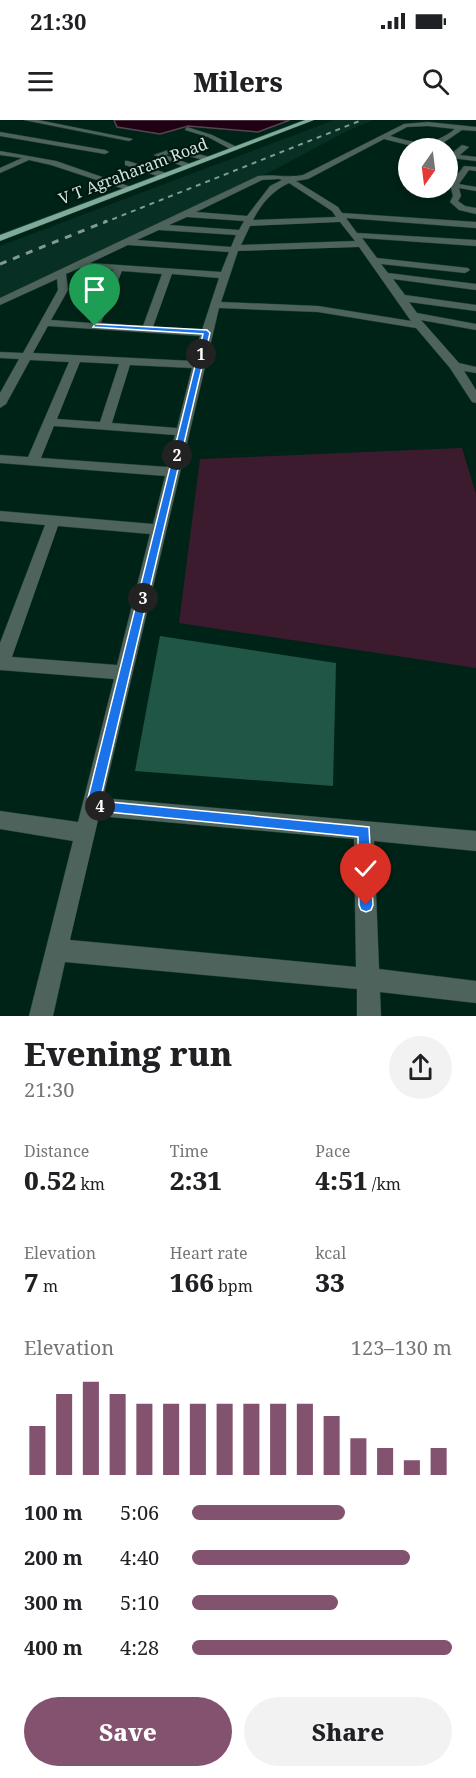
<!DOCTYPE html>
<meta charset="utf-8">
<style>
:root{--surface:#fff;--page:#f2f2f2;--text:#202124;--muted:#757577;--accent:#82526e}
body{margin:0;font-family:"Noto Serif",serif;background:var(--page);color:var(--text);height:100vh;display:flex;flex-direction:column;font-size:22px;white-space:nowrap}
*{box-sizing:border-box;margin:0}
p{font-size:20px;color:var(--muted)}
.icon{flex:none;width:33px;height:33px;fill:none;stroke:currentColor;stroke-width:2;stroke-linecap:round;stroke-linejoin:round}
.map{position:relative;height:896px;overflow:hidden}
.panel{display:flex;flex-direction:column;background:var(--surface);flex:1}
.panel>*{flex:none}
.needle{width:39px;rotate:194deg}
.buttons{position:absolute;left:398px;top:18px;display:grid;gap:12px}
.buttons a{display:grid;place-items:center;width:60px;height:60px;border-radius:50%;background:var(--surface);box-shadow:0 3px 15px #0003;font-size:30px}
.pin{position:absolute;display:grid;place-items:center;width:51px;height:51px;color:#fff;margin:-62px -26px;border-radius:50% 50% 50% 0;rotate:-45deg;box-shadow:0 0 6px #0007}
.pin .icon{rotate:45deg}
.km{position:absolute;width:30px;height:30px;margin:-15px;border-radius:50%;background:#222;color:#fff;font-size:16px;line-height:30px;text-align:center}
.round{display:grid;place-items:center;flex:none;width:63px;height:63px;border-radius:32px;background:var(--page)}
.summary{display:flex;align-items:center;justify-content:space-between;height:102px;padding:0 24px}
h1{font-size:33px;font-weight:800;line-height:45px}
.stats{display:grid;grid-template-columns:repeat(3,1fr);gap:9px;height:102px;padding:6px 24px}
.stats div{display:grid;align-content:center}
.stats b{font-size:26px;font-weight:800}
.stats small{font-size:16px;font-weight:400}
.stats p{font-size:16px}
.chart{height:168px;padding:12px 24px}
.chart p{display:flex;justify-content:space-between}
.chart svg{width:100%;height:108px;margin-top:6px;stroke:var(--accent);stroke-width:6}
.primary-button{display:flex;gap:12px;margin-top:auto;padding:12px 24px}
.primary-button a{flex:1;height:69px;border-radius:36px;background:var(--accent);color:#fff;font-size:24px;font-weight:800;line-height:69px;text-align:center}
.primary-button a+a{background:var(--page);color:var(--text)}
ul{padding:0 24px;list-style:none;font-size:20px}
li{display:grid;grid-template-columns:96px 72px 1fr;align-items:center;height:45px}
li i{height:15px;border-radius:8px;background:var(--accent)}
.status{display:flex;justify-content:space-between;align-items:center;height:42px;padding:0 30px;background:var(--surface);direction:ltr}
.status svg{height:16px;fill:currentColor}
header{display:flex;justify-content:space-between;align-items:center;height:78px;padding:0 24px;background:var(--surface);font-size:27px;font-weight:800}
.map>svg:first-child{display:block}
.built{fill:#082f23}
.green{fill:#3d1b2e}
.water{fill:#200114;stroke:#554550;stroke-width:1.5}
.building{fill:#205645}
.lines{fill:none;stroke-linecap:round;stroke-linejoin:round}
.minor-casing{stroke:#1d3e33;stroke-width:1}
.major-casing{stroke:#1d3e33;stroke-width:1}
.minor{fill:#4e635b;fill-rule:evenodd}
.major{fill:#7fac9a;fill-rule:evenodd}
.rail-far1{stroke:#829b92;stroke-width:2;stroke-dasharray:5 5;stroke-linecap:butt}
.rail{stroke:#829b92;stroke-width:3;stroke-dasharray:7 7;stroke-linecap:butt}
.route{fill:#1a73e8;stroke:#fff;stroke-width:1.5}
.labels{text-anchor:middle;dominant-baseline:central;stroke-width:4.5;stroke-linejoin:round;paint-order:stroke}
.far-street-label{font-size:16px;fill:#d0e4dc;stroke:#001810}
</style>
<div class="status"><b>21:30</b><svg viewBox="0 0 49 12"><path d="M0 12V9h3v3zM5 12V6h3v6zM10 12V3h3v9zM15 12V0h3v12zM26 1h20v11H26zM47 4h2v5h-2z"/></svg></div>
<header><svg class="icon" aria-label="menu" viewBox="0 0 24 24"><path d="M4 6h16M4 12h16M4 18h16"/></svg>Milers<svg class="icon" aria-label="search" viewBox="0 0 24 24"><circle cx="10" cy="10" r="6"/><path d="M15 15l6 6"/></svg></header>
<div class="map">
<svg width="476" height="896" viewBox="0 0 476 896">
<rect width="100%" height="100%" fill="#002318"/>
<polygon class="built" points="334,0 373,0 347,11 274,50 0,179 0,126"/>
<polygon class="green" points="462,328 476,374 476,548 179,503 200,339"/>
<polygon class="water" points="114,0 290,0 258,12 188,6 160,14 117,7"/>
<polygon class="building" points="160,516 336,543 333,666 135,651"/>
<g class="lines">
<g class="minor-casing">
<g id="minor">
<polygon points="24,0 38,0 133,19 129,21"/>
<path d="M428 2 476 7V11L462 10 443 23 432 27H416L384 19 308 59 296 61 338 87 342 93 476 102V108L346 98 357 113 476 120V126L362 118 377 138 468 148 470 150 465 153 381 144 388 153 476 164V170L393 159 405 175 476 185V191L409 182 417 193 476 204V210L421 200 459 243 476 247V253L464 251 476 270V283L472 282 450 248 416 208 318 192 219 188 103 678 476 711V731L374 721 379 849 476 861V883L380 872 381 896H357V869L65 842 53 896H29L73 721 0 709V691L78 702 114 559 0 550V523L45 405 0 401V391L153 404 165 356 0 343V335L28 337 69 242 30 240 6 284 0 288V273L19 239 0 238V232L23 233 58 170 57 159 0 185V178L258 56C274 54 288 58 303 55L404 4ZM428 6 455 9C430 28 417 23 390 16L407 7ZM279 59 282 60 270 66 247 96 196 92 262 60ZM289 63 332 91 336 97 253 100C261 84 272 71 289 63ZM187 97 244 101 239 110 169 105ZM340 102 355 121 241 125 250 106ZM159 110 236 115 231 127 137 120ZM128 125 229 132 221 152 90 143ZM359 127 411 201 318 186 221 182 238 131ZM80 148 113 150 91 203 51 200 68 170 66 154ZM122 151 162 154 143 206 101 203ZM172 154 219 158 202 210 153 207ZM48 206 200 216 193 241 33 233ZM80 242 119 244 100 302 57 299ZM130 245 192 248 177 308 112 303ZM54 306 175 315 167 347 41 338ZM58 406 150 414 117 545 12 537ZM99 696 354 719 356 847 70 820Z"/>
<polygon points="187,7 212,15 239,28 232,30 208,17 185,10"/>
<polygon points="0,12 105,30 109,32 105,34 0,16"/>
<polygon points="462,25 469,27 460,35 476,37 476,41 451,38 451,34"/>
<polygon points="174,28 210,37 211,39 207,41 174,32 165,35 190,44 190,48 187,48 154,35"/>
<polygon points="0,31 56,41 134,68 127,70 51,45 29,40 0,53 0,48 22,38 0,35"/>
<polygon points="128,41 166,53 167,55 160,57 125,45 125,41"/>
<polygon points="464,46 476,47 476,51 469,50 459,64 476,67 476,71 459,68 461,76 458,81 465,86 476,88 476,94 459,90 450,82 453,76 450,65"/>
</g>
</g>
<g class="major-casing">
<polygon id="major" points="305,0 314,0 0,121 0,115"/>
</g>
<use href="#minor" class="minor"/>
<use href="#major" class="major"/>
<polyline class="rail-far1" points="103,103 362,0"/>
<polyline class="rail" points="0,144 107,101"/>
</g>
<polygon class="route" points="95,204 207,210 210,213 100,681 369,707 373,785 371,790 366,792 361,790 359,785 358,717 88,690 86,686 203,214 93,207"/>
<g class="labels">
<g class="far-street-label">
<text transform="translate(133 51) rotate(-21)">V T Agraharam Road</text>
</g>
</g>
</svg>
<div class="buttons">
<a><svg class="needle" viewBox="-14 -14 28 28"><path d="M0-13l5 13h-10z" fill="#e53935"/><path d="M0 13l5-13h-10z" fill="#757577"/></svg></a>
</div>
<div class="pin" style="left:95px;top:206px;background:#1e9e55"><svg class="icon" aria-label="arrive" viewBox="0 0 24 24"><path d="M6 21V4h12l-3 4 3 4H6"/></svg></div>
<div class="pin" style="left:366px;top:785px;background:#d93025"><svg class="icon" aria-label="check" viewBox="0 0 24 24"><path d="M5 12l5 5 9-10"/></svg></div>
<b class="km" style="left:201px;top:234px">1</b>
<b class="km" style="left:177px;top:335px">2</b>
<b class="km" style="left:143px;top:478px">3</b>
<b class="km" style="left:100px;top:686px">4</b>
</div>
<section class="panel">
<div class="summary"><div><h1>Evening run</h1><p>21:30</p></div><a class="round"><svg class="icon" aria-label="share" viewBox="0 0 24 24"><path d="M12 15V3M7 8l5-5 5 5M5 13v7h14v-7"/></svg></a></div>
<div class="stats">
<div><p>Distance</p><b>0.52<small> km</small></b></div>
<div><p>Time</p><b>2:31</b></div>
<div><p>Pace</p><b>4:51<small> /km</small></b></div>
</div>
<div class="stats">
<div><p>Elevation</p><b>7<small> m</small></b></div>
<div><p>Heart rate</p><b>166<small> bpm</small></b></div>
<div><p>kcal</p><b>33</b></div>
</div>
<div class="chart"><p><span>Elevation</span>123–130 m</p>
<svg viewBox="0 0 160 44" preserveAspectRatio="none"><path d="M5 44V24M15 44V11M25 44V6M35 44V11M45 44V15M55 44V15M65 44V15M75 44V15M85 44V15M95 44V15M105 44V15M115 44V20M125 44V29M135 44V33M145 44V38M155 44V33"/></svg>
</div>
<ul>
<li><b>100 m</b>5:06<i style="width:59%"></i></li>
<li><b>200 m</b>4:40<i style="width:84%"></i></li>
<li><b>300 m</b>5:10<i style="width:56%"></i></li>
<li><b>400 m</b>4:28<i style="width:100%"></i></li>
</ul>
<div class="primary-button"><a>Save</a><a>Share</a></div>
</section>
